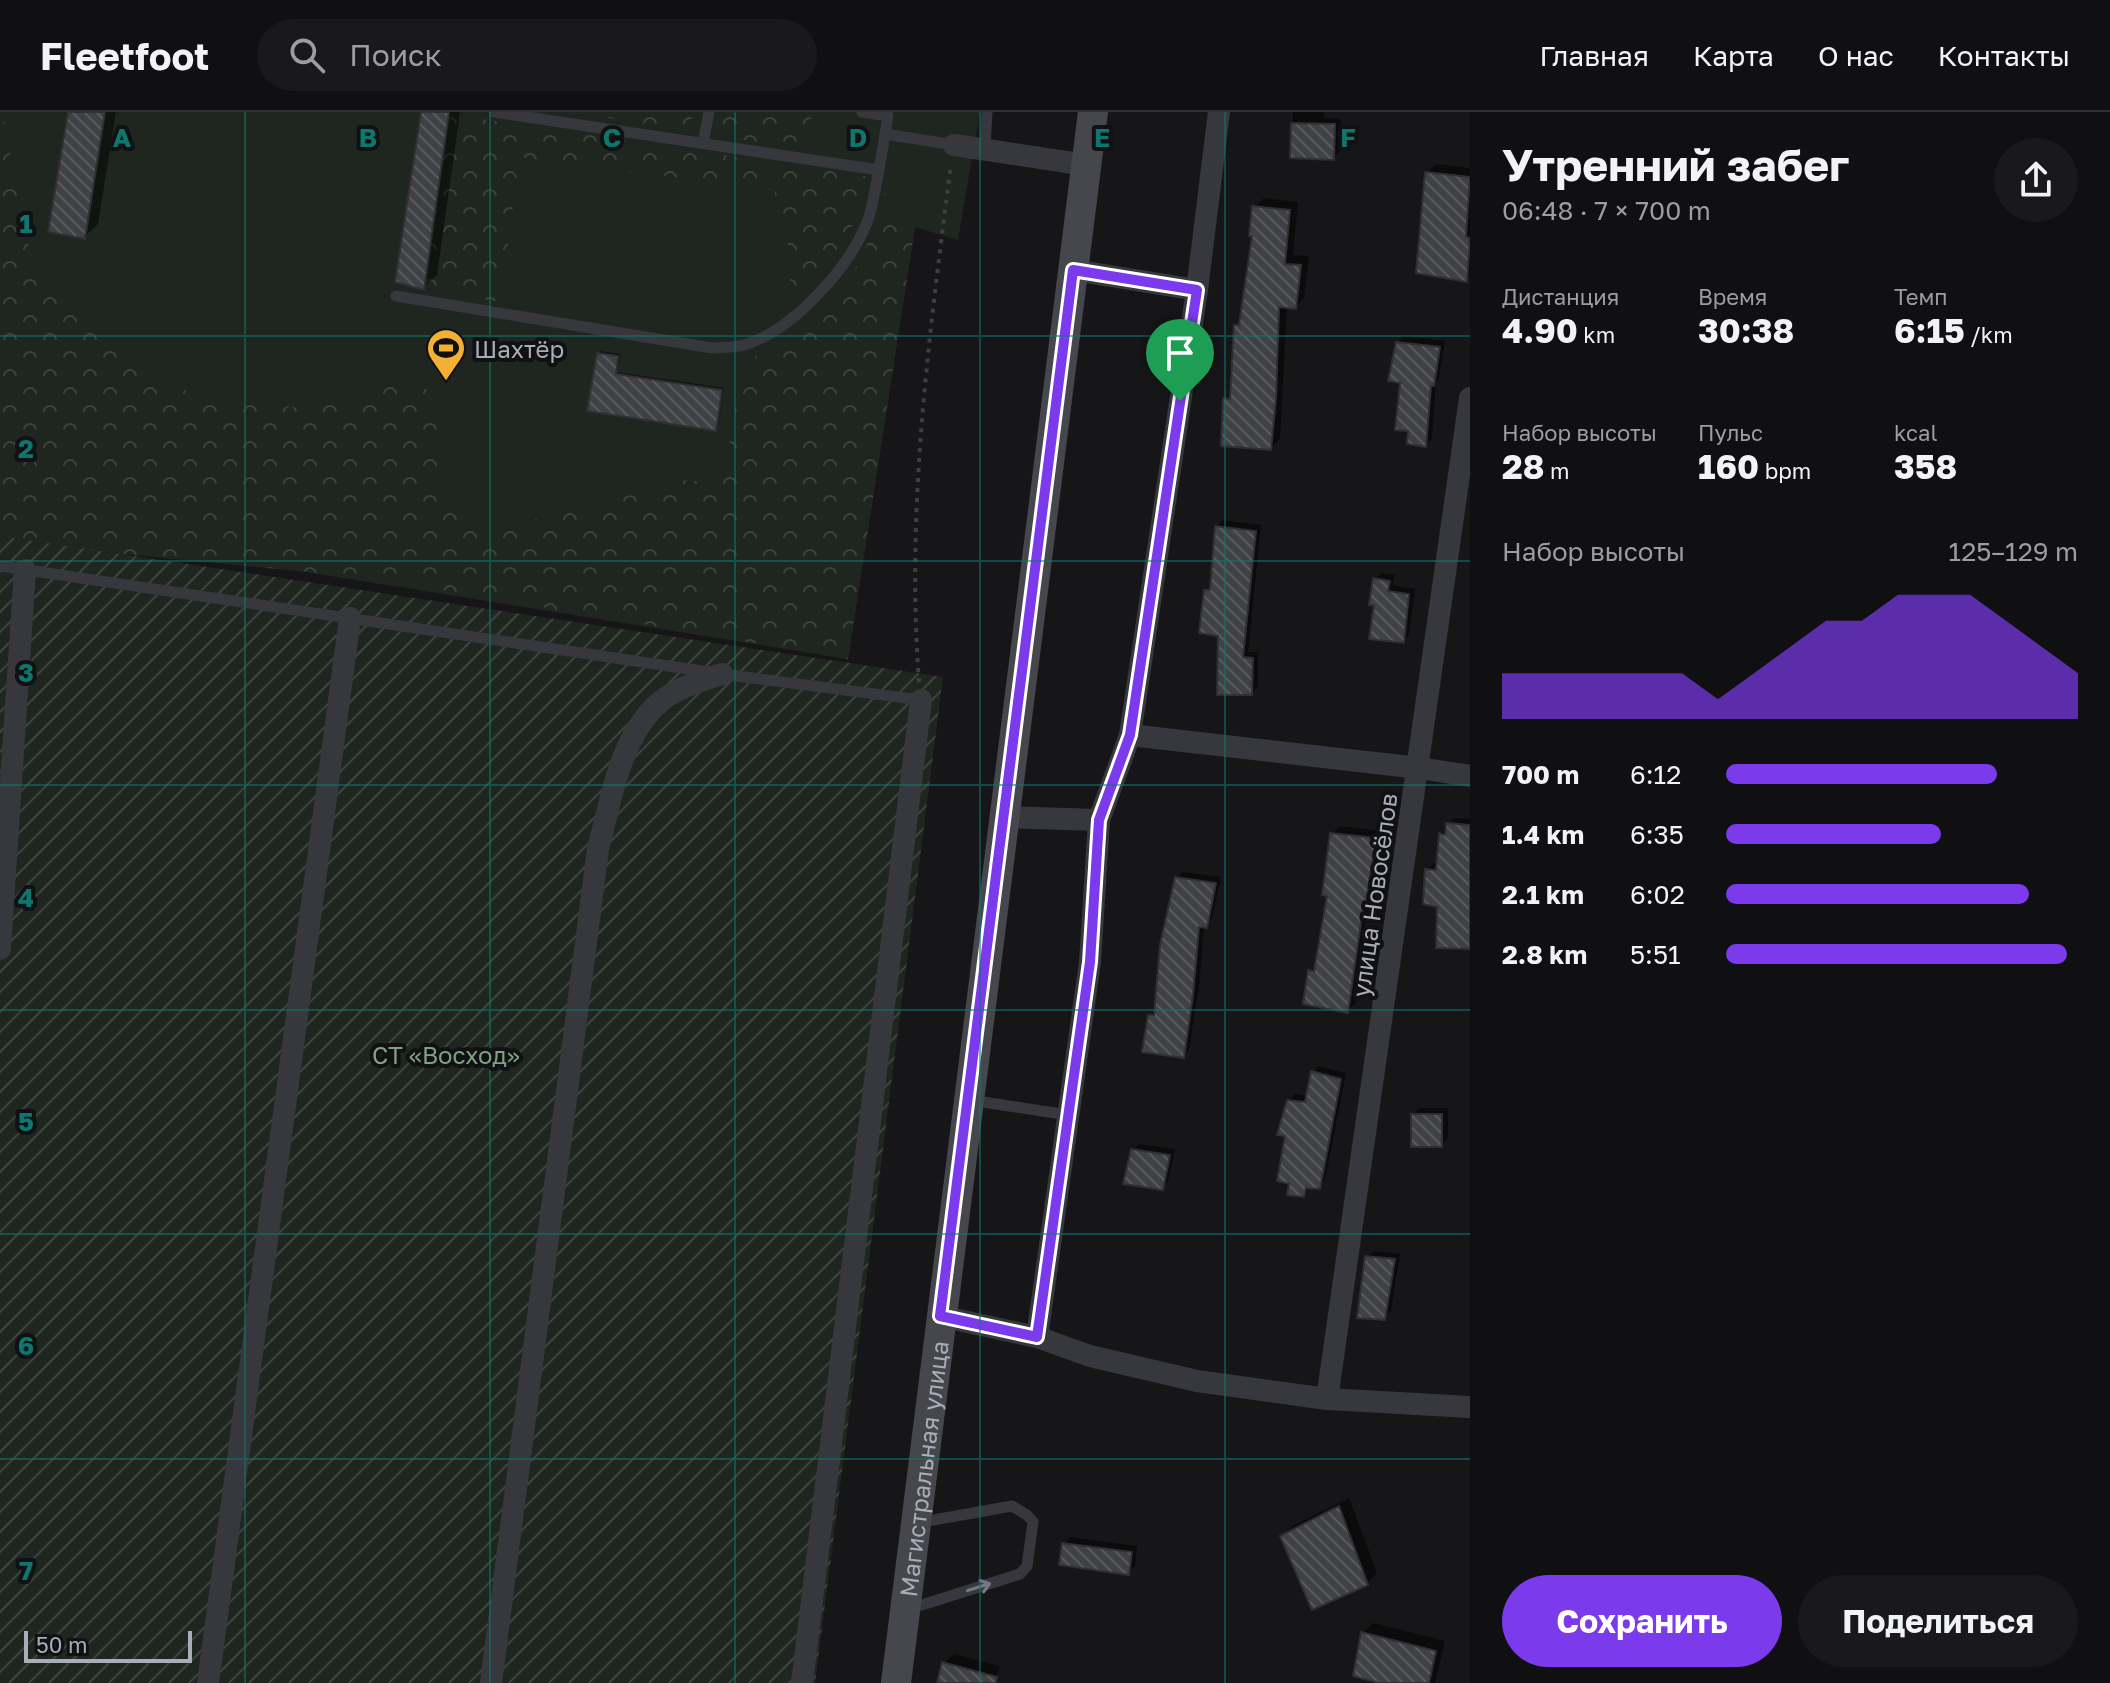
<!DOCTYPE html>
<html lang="ru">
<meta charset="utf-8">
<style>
:root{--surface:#101012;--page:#19191b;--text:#f1f3f6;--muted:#9c9d9f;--line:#303032;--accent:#7c3aed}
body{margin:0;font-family:"Golos Text",sans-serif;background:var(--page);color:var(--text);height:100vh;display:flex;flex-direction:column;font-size:30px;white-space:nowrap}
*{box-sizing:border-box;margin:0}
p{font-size:26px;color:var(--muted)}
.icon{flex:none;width:44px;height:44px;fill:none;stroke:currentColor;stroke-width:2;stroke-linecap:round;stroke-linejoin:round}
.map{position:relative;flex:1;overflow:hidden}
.details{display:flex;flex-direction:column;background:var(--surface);width:640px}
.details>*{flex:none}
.scale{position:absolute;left:24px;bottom:20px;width:168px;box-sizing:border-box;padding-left:8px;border:4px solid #a8adb8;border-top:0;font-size:22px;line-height:28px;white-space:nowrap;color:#a8adb8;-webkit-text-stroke:6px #111113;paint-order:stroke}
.pin{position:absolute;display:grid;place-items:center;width:68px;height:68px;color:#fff;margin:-82px -34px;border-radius:50% 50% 50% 0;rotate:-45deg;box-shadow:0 0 8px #0007}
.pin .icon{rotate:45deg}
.round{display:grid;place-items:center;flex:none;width:84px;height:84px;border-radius:42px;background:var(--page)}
.summary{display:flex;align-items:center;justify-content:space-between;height:136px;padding:0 32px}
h1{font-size:44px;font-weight:700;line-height:60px}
.stats{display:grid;grid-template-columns:repeat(3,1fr);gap:12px;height:136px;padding:8px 32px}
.stats div{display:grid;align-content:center}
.stats b{font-size:34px;font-weight:700}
.stats small{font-size:22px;font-weight:400}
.stats p{font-size:22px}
.chart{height:224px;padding:16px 32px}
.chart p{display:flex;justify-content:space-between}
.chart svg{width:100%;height:144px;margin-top:8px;fill:var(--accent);opacity:.7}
.action{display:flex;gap:16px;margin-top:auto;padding:16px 32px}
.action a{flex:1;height:92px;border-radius:48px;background:var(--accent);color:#fff;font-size:32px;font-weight:700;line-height:92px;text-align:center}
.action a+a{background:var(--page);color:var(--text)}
ul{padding:0 32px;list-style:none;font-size:26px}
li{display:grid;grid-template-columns:128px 96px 1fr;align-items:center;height:60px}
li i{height:20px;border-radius:10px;background:var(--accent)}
header{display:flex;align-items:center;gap:48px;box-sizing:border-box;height:112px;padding:0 40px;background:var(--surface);border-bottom:2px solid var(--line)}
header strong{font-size:38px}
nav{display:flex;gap:44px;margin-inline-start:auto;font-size:28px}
.search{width:560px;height:72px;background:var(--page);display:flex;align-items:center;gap:20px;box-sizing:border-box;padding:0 28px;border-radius:44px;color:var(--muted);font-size:30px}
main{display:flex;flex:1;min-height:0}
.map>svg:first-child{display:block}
.grass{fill:#1e261f}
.forest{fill:url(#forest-crowns)}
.garden{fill:url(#garden-furrows)}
.shadow{fill:#0007}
.building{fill:url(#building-back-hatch);stroke:#303034;stroke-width:2}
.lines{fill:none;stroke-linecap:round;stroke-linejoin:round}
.path{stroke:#3d3f44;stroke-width:4;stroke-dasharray:4 6;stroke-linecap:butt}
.service{stroke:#37383d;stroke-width:11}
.minor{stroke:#37383d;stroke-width:22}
.secondary{stroke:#45474d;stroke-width:30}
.oneway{stroke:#757881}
.route-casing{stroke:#fff;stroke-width:16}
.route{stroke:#7c3aed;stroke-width:10}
.grid{fill:none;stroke:#0f766e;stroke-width:2;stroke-opacity:0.55}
.labels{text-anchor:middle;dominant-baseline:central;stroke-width:8;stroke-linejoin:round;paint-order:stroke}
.poi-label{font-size:24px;fill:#a8adb8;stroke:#111113;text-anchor:start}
.street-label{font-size:24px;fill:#a8adb8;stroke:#111113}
.park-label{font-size:24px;fill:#7fa381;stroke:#111113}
.grid-label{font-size:26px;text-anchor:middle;font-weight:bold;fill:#0f766e;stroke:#111113;stroke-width:8;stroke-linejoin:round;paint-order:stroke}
</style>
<header>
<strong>Fleetfoot</strong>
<div class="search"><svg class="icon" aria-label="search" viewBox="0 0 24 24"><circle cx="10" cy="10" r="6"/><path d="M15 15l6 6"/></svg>Поиск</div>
<nav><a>Главная</a><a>Карта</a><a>О нас</a><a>Контакты</a></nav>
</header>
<main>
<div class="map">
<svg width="1470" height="1571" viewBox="0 0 1470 1571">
<defs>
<pattern id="forest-crowns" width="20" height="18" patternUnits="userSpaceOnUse" patternTransform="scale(2)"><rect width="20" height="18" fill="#1e261f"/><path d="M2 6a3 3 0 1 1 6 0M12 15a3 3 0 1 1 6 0" fill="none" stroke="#3c433d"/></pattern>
<pattern id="garden-furrows" width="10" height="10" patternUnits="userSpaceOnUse" patternTransform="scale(2)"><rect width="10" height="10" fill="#1e261f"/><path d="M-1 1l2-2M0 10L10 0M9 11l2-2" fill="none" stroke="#3c433d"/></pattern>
<pattern id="building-back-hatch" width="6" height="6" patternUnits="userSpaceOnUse" patternTransform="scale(2)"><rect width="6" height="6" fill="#404145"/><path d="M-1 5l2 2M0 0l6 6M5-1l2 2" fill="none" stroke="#595a5e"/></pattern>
</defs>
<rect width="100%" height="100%" fill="#161618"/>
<polygon class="grass" points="0,0 980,0 958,128 915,115 848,547 0,411"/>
<g class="forest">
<path d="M0 0 5 13 16 74 19 106 37 157 82 211 133 252 171 274 216 288 302 296 360 285 382 274 399 270 423 274 436 288 444 382 463 404 490 412 538 407 619 385 656 380 681 368 723 371 743 248C756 243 773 240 784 233 839 199 869 141 885 81L915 115 848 547 369 466 0 430Z"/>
<polygon points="568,0 692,0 690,18"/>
<polygon points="723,0 793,0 811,3 808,38 719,24"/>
<polygon points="449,2 870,65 854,110 833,144 784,198 793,153 774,78 519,45 501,190 424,178"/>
</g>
<polygon class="garden" points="0,424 943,565 815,1571 0,1571"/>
<g class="shadow">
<polygon points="70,0 116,0 98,112 84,125"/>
<polygon points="423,0 460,0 437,163 423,176"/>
<polygon points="1293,0 1324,0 1324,6 1341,7 1340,39 1333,46 1292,44"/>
<polygon points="1436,52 1470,56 1470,164 1467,168 1427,61"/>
<polygon points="1264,86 1298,90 1293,143 1309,144 1304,186 1295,195 1287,194 1280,327 1271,336 1225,287 1232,280 1236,214 1241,208 1254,123 1254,95"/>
<polygon points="1404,224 1445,229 1439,266 1436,269 1432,327 1426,333 1402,269 1398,231"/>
<polygon points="601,239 620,242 617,260 724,276 718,314 715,317 590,297 598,242"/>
<polygon points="1223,408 1261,413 1248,540 1258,540 1258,575 1251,581 1220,522 1206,479 1212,473 1217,415"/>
<polygon points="1381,461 1395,463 1393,473 1415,477 1409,523 1403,529 1376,492 1375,467"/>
<polygon points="1454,706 1470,707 1470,835 1439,793 1427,758 1434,751 1439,752 1441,722"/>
<polygon points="1340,714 1382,719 1373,780 1370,782 1355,892 1347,899 1310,859 1317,852 1329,782 1332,722"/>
<polygon points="1183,760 1221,765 1212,807 1204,814 1199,875 1189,937 1183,944 1150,904 1156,897 1176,766"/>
<polygon points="1319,954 1346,961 1325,1068 1319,1075 1311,1074 1304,1083 1288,1022 1289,989 1295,982 1308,984 1313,960"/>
<polygon points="1419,996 1448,996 1448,1026 1442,1033 1413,1003"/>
<polygon points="1139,1032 1175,1037 1168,1070 1162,1076 1133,1038"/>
<polygon points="1374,1139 1400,1142 1391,1199 1384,1206 1367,1145"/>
<polygon points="1349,1386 1377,1461 1367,1471 1282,1424 1292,1414"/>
<polygon points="1070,1425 1137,1434 1135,1454 1128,1461 1064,1432"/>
<polygon points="1373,1511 1445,1529 1435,1571 1387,1571 1356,1562 1363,1521"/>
<polygon points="954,1542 1000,1554 994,1571 939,1571 944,1551"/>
</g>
<g class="building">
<polygon points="68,0 105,0 85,127 48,120"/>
<polygon points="421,0 449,0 424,178 395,170"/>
<polygon points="1291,11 1335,12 1334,48 1290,46"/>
<polygon points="1425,60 1470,65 1466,125 1470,126 1467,170 1416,161"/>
<polygon points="1252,94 1290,98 1285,152 1301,153 1296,197 1279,195 1276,287 1271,338 1221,334 1223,286 1230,287 1234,213 1239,213 1252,124 1249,124"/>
<polygon points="1396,230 1440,235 1434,274 1431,274 1426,335 1407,332 1408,319 1395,318 1400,271 1388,269"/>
<polygon points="597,241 618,244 616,262 722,278 716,319 587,299"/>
<polygon points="1215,414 1256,419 1243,545 1253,546 1252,583 1217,583 1218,524 1199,521 1204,478 1210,478"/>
<polygon points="1373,466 1390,469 1388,479 1409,482 1404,531 1369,527 1374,493 1369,493"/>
<polygon points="1446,711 1470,713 1470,837 1436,836 1437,795 1423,792 1425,757 1436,758 1439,721 1445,723"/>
<polygon points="1330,721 1376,726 1366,790 1364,789 1348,901 1303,892 1308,858 1314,859 1327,784 1322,783"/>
<polygon points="1175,765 1216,771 1207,816 1199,815 1193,883 1184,946 1142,940 1148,903 1154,903 1160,833"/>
<polygon points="1311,959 1341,967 1320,1077 1306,1076 1304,1085 1287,1083 1289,1072 1277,1069 1285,1024 1277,1023 1287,988 1305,990"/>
<rect x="1411" y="1002" width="31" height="33"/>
<polygon points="1131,1037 1170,1043 1163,1078 1123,1072"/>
<polygon points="1365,1144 1395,1147 1385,1208 1357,1206"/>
<polygon points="1339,1394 1368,1473 1312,1498 1280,1424"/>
<polygon points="1062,1431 1132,1440 1129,1463 1059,1453"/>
<polygon points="1361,1520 1436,1539 1429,1571 1379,1571 1353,1564"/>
<polygon points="942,1550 997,1565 996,1571 937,1571"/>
</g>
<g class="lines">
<path class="path" d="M919 570C906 396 929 224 951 52"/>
<g class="service">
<polyline points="494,0 879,58 885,22"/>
<polyline points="862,0 888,4 885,22 954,33"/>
<polyline points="703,31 709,0"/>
<polyline points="985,37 987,0"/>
<path d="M396 184 712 236C722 235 734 236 744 233 792 219 847 158 866 113 873 96 875 76 879 58"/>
<polyline points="0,454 722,562 921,588"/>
<polyline points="970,988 1068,1003"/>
<polyline points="909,1497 1020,1462 1027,1454 1033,1410 1027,1403 1012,1394 917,1411"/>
</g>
<g class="minor">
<polyline points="954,33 1086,53"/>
<polyline points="1073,158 1197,178"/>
<polyline points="1130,623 1419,656 1470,664"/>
<polyline points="1003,705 1099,708"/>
<polyline points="0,837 25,458"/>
<polyline points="940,1204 1037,1225 1090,1244 1197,1269 1327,1287 1470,1295"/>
<polyline points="1037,1225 1090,850 1099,708 1130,623 1197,178 1219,0"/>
<polyline points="1327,1287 1470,286"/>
<polyline points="208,1571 350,506"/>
<path d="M491 1571 598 737C611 688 620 624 660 590 678 575 701 569 722 562"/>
<polyline points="802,1571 921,588"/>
</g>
<path class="secondary" id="s1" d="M896 1571 1093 0"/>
</g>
<defs><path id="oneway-shaft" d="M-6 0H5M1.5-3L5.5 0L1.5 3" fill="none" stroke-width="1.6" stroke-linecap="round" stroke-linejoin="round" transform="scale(2)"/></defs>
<use class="oneway" href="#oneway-shaft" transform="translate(979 1475) rotate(-17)"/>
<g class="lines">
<g class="route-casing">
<polygon id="route" points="1073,158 1197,178 1130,623 1099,708 1090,850 1037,1225 940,1204"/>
</g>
<use href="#route" class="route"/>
</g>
<path class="grid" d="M245 0V1571M490 0V1571M735 0V1571M980 0V1571M1225 0V1571M0 224H1470M0 449H1470M0 673H1470M0 898H1470M0 1122H1470M0 1347H1470"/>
<defs>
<g id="stadium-pin" transform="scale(2)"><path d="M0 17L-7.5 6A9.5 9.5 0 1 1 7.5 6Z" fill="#f2b134" stroke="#111113"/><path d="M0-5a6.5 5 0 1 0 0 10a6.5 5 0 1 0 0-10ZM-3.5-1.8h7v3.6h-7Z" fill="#111"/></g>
</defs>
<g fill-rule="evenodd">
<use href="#stadium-pin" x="446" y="236"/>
</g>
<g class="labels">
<g class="poi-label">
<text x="474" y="236">Шахтёр</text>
</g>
<g class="street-label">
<text transform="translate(1374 783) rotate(-82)">улица Новосёлов</text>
<text stroke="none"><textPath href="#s1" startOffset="216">Магистральная улица</textPath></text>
</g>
<g class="park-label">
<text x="446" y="942">СТ «Восход»</text>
</g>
</g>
<g class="grid-label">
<text x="122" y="35">A</text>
<text x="368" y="35">B</text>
<text x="612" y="35">C</text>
<text x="858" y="35">D</text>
<text x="1102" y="35">E</text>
<text x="1348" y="35">F</text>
<text x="26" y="121">1</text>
<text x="26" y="346">2</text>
<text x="26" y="570">3</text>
<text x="26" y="795">4</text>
<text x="26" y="1019">5</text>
<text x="26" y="1243">6</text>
<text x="26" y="1468">7</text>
</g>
</svg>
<div class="scale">50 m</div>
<div class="pin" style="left:1180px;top:289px;background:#1e9e55"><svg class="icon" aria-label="arrive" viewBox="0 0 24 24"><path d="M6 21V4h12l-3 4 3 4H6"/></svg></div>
</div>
<section class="details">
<div class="summary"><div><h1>Утренний забег</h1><p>06:48 · 7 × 700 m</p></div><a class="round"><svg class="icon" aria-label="share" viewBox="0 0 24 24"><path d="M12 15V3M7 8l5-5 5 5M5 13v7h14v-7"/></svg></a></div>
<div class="stats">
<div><p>Дистанция</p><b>4.90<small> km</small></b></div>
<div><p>Время</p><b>30:38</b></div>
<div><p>Темп</p><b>6:15<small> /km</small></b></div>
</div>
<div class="stats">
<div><p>Набор высоты</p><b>28<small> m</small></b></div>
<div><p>Пульс</p><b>160<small> bpm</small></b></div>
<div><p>kcal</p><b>358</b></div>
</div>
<div class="chart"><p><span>Набор высоты</span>125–129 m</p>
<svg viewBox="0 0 160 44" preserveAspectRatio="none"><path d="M0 44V30L10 30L20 30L30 30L40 30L50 30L60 38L70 30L80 22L90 14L100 14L110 6L120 6L130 6L140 14L150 22L160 30V44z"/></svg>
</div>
<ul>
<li><b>700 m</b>6:12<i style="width:77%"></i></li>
<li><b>1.4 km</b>6:35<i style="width:61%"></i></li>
<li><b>2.1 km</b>6:02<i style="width:86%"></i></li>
<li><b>2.8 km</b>5:51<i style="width:97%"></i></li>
</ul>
<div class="action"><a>Сохранить</a><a>Поделиться</a></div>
</section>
</main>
